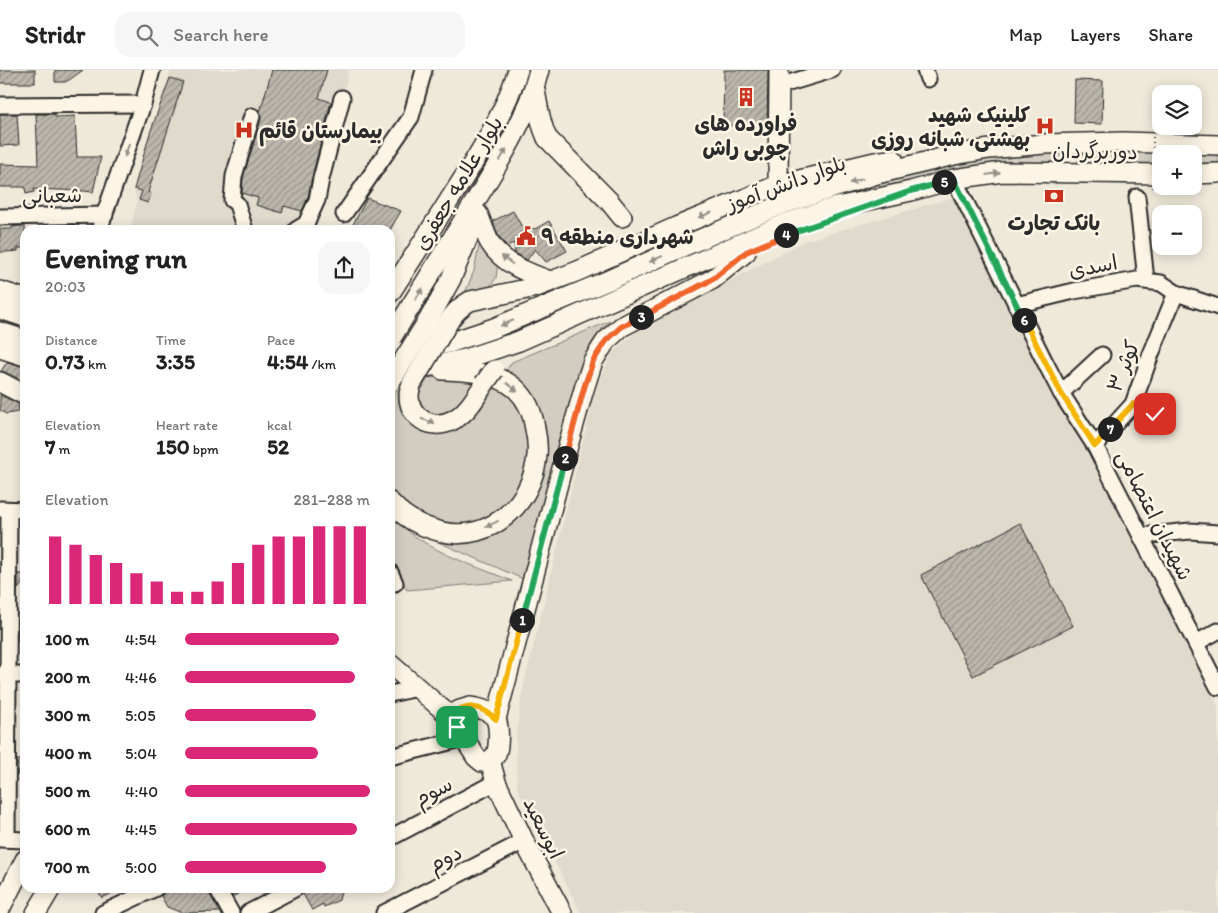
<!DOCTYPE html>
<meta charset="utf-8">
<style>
:root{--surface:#fff;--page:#f6f6f6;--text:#222;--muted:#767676;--line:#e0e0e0;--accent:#db2777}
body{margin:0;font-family:Itim,"Playpen Sans Arabic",sans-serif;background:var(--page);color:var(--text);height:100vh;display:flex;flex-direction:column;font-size:19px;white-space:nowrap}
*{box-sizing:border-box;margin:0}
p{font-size:16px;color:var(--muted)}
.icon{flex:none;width:28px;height:28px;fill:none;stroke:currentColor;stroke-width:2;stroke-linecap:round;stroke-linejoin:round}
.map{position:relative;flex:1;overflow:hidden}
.panel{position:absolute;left:20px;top:155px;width:375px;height:668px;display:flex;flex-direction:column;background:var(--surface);border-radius:15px;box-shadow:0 2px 12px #0003}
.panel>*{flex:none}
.fabs{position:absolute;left:1152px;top:15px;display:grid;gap:10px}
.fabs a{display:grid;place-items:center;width:50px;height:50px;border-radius:10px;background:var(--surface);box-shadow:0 2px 12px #0003;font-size:25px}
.pin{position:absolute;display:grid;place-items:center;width:42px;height:42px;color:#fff;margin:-21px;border-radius:10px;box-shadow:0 2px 8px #0006}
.km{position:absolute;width:25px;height:25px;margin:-12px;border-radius:50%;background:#222;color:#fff;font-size:14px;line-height:25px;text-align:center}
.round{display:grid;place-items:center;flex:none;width:52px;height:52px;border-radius:15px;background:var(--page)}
.overview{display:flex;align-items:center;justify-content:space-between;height:85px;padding:0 25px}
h1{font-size:28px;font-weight:800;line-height:38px}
.figures{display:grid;grid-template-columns:repeat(3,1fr);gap:8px;height:85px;padding:5px 25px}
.figures div{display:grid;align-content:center}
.figures b{font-size:21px;font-weight:800}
.figures small{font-size:14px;font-weight:400}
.figures p{font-size:14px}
.chart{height:140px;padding:10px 25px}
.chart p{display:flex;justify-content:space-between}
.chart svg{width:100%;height:90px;margin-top:5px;stroke:var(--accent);stroke-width:6}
ul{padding:0 25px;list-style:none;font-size:16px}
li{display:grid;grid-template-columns:80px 60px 1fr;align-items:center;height:38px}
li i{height:12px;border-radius:6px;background:var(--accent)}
header{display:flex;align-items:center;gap:30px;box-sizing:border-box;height:70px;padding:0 25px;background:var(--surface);border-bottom:1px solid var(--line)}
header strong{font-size:24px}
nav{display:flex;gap:28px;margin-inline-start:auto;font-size:18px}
.search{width:350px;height:45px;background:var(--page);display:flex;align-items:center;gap:12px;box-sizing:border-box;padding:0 18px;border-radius:15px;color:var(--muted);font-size:19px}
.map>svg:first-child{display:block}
.built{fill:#e0dacc}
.grass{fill:#d2cdc0;stroke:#7e7c76}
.building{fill:url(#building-hatch);stroke:#2b2b2b}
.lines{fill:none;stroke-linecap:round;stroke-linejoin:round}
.minor-casing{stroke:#2b2b2b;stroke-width:19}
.major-casing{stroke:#2b2b2b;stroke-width:22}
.minor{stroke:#fcf5e5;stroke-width:15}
.major{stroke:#fcf5e5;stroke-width:19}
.major-bridge-casing{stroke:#2b2b2b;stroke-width:22;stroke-linecap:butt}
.path-bridge{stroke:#2b2b2b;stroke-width:2;stroke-dasharray:1 4;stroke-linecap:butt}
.major-bridge{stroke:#fcf5e5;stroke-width:19}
.oneway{fill:#949088}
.split-1-casing{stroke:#fff;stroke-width:10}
.split-2-casing{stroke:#fff;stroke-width:10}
.split-3-casing{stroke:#fff;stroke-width:10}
.split-4-casing{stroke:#fff;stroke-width:10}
.split-5-casing{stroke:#fff;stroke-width:10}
.split-6-casing{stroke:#fff;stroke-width:10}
.split-7-casing{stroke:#fff;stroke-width:10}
.split-8-casing{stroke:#fff;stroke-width:10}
.split-1{stroke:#f5b400;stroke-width:6}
.split-2{stroke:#22a559;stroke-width:6}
.split-3{stroke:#f0652b;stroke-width:6}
.split-4{stroke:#f0652b;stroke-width:6}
.split-5{stroke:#22a559;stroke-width:6}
.split-6{stroke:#22a559;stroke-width:6}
.split-7{stroke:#f5b400;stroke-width:6}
.split-8{stroke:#f5b400;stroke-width:6}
.labels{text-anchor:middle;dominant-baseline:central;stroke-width:5;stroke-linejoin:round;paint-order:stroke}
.poi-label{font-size:21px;font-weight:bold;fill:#2b2b2b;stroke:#fcf5e5}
.street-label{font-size:21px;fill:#2b2b2b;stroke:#fcf5e5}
</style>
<header>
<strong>Stridr</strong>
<div class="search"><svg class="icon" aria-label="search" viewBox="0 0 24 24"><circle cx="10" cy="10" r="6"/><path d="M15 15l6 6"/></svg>Search here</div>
<nav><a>Map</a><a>Layers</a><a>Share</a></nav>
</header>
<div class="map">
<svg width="1218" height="843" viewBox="0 0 1218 843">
<defs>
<pattern id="building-hatch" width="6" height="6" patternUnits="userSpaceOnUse" patternTransform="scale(1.25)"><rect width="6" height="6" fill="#bcb7ac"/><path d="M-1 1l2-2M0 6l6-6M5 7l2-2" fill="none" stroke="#99958c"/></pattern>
</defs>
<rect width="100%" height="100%" fill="#efe9da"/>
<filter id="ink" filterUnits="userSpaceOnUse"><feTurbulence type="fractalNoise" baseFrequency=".02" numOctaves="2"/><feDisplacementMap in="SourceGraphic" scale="10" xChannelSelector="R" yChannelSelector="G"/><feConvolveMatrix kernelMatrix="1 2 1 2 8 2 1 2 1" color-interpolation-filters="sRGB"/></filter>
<g filter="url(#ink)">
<g class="built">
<polygon points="171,0 349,0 311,156 308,160 130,160 137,132 134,119"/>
<polygon points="954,127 1218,636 1218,843 581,843 517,718 516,669 522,623 596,317 612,283 638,260 804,171"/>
</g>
<g class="grass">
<path d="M1103 79C1098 85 1099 90 1101 97L1078 95V87L1077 82Z"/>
<polygon points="1119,79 1218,80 1218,101 1194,100 1194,84 1161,84 1161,99 1114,95 1112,93 1111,86"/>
<polygon points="1063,83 1065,88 1061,93 960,101 905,112 786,144 554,250 452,284 452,278 482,269 552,244 681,184 788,138 901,104 996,84"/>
<polygon points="480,171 498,192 496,208 487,221 462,230 474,201"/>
<path d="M610 251C593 268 589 276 580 297L523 509 436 471 462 472 502 460 517 450 525 440 531 429 545 376 507 304V299L512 292Z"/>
<path d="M442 307 477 311C471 319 464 329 457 336 448 344 431 350 422 337 420 334 419 330 418 326L428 308Z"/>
<path d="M495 314 509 322 521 340 527 361 528 381 525 398 517 419 508 434 479 452 449 456 416 444 392 423 390 420V328L398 317C397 343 407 360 435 362 445 363 457 361 465 355 475 348 488 325 495 314Z"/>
<path d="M390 442C417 479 471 494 512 511L407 520 390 488Z"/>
</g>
<g class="building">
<rect x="0" y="0" width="35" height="13"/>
<polygon points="55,0 83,0 69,10 65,12 55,12"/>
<polygon points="272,0 327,0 319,28 331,32 312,107 308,127 302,141 284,136 282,143 256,135 258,128 242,123 243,108 261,49 260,42"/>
<polygon points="724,0 768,0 767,59 723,55"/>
<polygon points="170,8 183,12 148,122 151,124 148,133 139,130 142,121 134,119 150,63"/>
<polygon points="1075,10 1103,11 1102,54 1074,53"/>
<polygon points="0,44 17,44 19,75 0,76"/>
<polygon points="36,44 55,44 55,47 75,46 77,87 101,87 93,122 84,121 34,119 34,122 26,124 25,117 0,117 0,94 38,95"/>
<polygon points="367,128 401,141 390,160 350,160"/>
<polygon points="513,141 522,157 535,159 549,151 567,181 546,192 535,179 527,190 515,183 514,173 507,176 504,173 498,165 493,151"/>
<polygon points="57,155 78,155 82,160 57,160"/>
<polygon points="18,156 25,156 25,178 18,178 18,181 6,182 0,182 0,159 11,159 12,157"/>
<polygon points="7,292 25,297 25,312 5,302 1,301"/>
<polygon points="0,325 19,334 18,342 6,344 0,340"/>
<polygon points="1020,453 1073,556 973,606 921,505"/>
<polygon points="18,504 25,504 25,510 18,519"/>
<polygon points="18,553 25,553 25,573 18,572"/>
<rect x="17" y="690" width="8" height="15"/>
<polygon points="96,818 124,818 102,828"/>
<polygon points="165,818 208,818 209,823 220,842 182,843 167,837 161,826 164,823"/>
<polygon points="227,818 247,818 233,827"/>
<polygon points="306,818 342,818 339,830 324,837 323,834 312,840 303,824"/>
</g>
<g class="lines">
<g class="minor-casing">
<g id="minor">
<polyline points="925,0 928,9"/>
<polyline points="779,16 832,0"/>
<polyline points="0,35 143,34"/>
<polyline points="954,109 1044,290 1061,323 1095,376 1218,617"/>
<polyline points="1137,127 1146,210"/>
<polyline points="344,144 411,47 424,0"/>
<polyline points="0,147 105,145"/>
<polyline points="244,157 237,134 232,130 234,106 252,46"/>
<polyline points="99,160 143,34 152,0"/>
<polyline points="296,160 306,154 317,130 321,109 342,28"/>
<polyline points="1016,235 1074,221 1137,210 1161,213 1176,223 1218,237"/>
<polyline points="1061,323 1102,285"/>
<polyline points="1133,334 1155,344"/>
<polyline points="1095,376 1133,334 1151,284 1176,223"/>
<polyline points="0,439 25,440"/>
<polyline points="1141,466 1190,461 1218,463"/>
<polyline points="390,502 395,513"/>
<polyline points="1196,573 1218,561"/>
<polyline points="0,605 25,605"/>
<polyline points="390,624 418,618"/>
<polyline points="390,687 465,668"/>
<polyline points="390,768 496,712"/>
<polyline points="0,769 25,770"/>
<polyline points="7,769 9,440"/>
<polyline points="217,818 231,843"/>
<polyline points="103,843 156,818"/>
<polyline points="248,843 296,818"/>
<polyline points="384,843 524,771"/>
</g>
</g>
<g class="major-casing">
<g id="major">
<path d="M535 20C538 37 540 53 547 68L609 131 622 147"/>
<polyline points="1194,104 1218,103"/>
<polyline points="778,115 779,0"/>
<path d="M478 144C482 153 485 165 490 173 503 194 528 203 550 211"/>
<polyline points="0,221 25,229"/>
<path d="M390 223C410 192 430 161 450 129 476 89 504 46 518 0"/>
<polyline points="0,239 25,247"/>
<polyline points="429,249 451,209 477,146"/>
<path d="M446 256C452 245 459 237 470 231L536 217 578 201 676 157 778 115 875 92 893 89"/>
<polyline points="0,262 25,270"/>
<path d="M390 270C416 228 442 186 468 143 496 97 526 53 539 0"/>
<polyline points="0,278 25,286"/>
<polyline points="390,284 449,273 494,258 609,210 675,180 783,134 877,104 954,85 989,79 1044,74 1124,72 1218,75"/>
<polyline points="408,301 465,289 519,271 789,152 833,138 911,121 954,109 1002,102 1161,104"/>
<polyline points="0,312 25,325"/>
<path d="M412 313C400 340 427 364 453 350 467 343 476 327 484 314"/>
<path d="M390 432C404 448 421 457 442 462 491 472 532 434 537 386 538 377 537 368 535 359 533 344 528 330 516 319 497 302 467 301 443 300"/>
<polyline points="390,594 450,646"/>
<path d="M470 637C478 638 490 640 495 648 500 654 499 677 496 684 493 690 488 691 482 692L476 687 450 646 460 640Z"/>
<polyline points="496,649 569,372 584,319 593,291 606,271 621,257 713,209 746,182"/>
<polyline points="490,690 496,712 524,771 562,843"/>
<polyline points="0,839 25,790"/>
<polyline points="36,843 51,818"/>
</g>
</g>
<use href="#minor" class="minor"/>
<use href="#major" class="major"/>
<g class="major-bridge-casing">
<g id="major-bridge">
<polyline points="390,312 429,249"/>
<polyline points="412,313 446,256"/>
<polyline points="484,314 494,300"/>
</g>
</g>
<polyline class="path-bridge" points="1153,118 1153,62"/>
<use href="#major-bridge" class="major-bridge"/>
</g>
<defs><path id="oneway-solid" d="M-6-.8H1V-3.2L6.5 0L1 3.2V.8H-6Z" transform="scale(1.25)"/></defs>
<g class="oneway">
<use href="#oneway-solid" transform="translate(127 80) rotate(109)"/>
<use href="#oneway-solid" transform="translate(503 85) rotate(-60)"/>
<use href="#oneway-solid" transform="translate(993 104) rotate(-8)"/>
<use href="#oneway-solid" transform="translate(856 111) rotate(163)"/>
<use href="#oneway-solid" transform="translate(705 145) rotate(158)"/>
<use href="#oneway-solid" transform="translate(656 189) rotate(155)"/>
<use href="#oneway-solid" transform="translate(507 190) rotate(-143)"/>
<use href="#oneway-solid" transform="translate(419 224) rotate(-58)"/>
<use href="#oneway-solid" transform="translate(507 253) rotate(157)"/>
<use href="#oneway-solid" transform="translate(512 317) rotate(37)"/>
<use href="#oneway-solid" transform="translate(428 351) rotate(18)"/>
<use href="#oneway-solid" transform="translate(492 454) rotate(154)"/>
</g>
</g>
<g class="lines" filter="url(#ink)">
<g class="split-1-casing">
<path id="split-1" d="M457 657 450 646C468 634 479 634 496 649L522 550"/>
</g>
<g class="split-2-casing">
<polyline id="split-2" points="522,550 565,388"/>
</g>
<g class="split-3-casing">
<polyline id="split-3" points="565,388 584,318 593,291 606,271 621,257 641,247"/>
</g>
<g class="split-4-casing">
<polyline id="split-4" points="641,247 713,209 746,182 786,165"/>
</g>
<g class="split-5-casing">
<polyline id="split-5" points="786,165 911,121 944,112"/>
</g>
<g class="split-6-casing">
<polyline id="split-6" points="944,112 954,109 1024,250"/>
</g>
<g class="split-7-casing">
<polyline id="split-7" points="1024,250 1061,323 1095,376 1110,359"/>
</g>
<g class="split-8-casing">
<polyline id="split-8" points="1110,359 1133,334 1155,344"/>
</g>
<use href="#split-1" class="split-1"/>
<use href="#split-2" class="split-2"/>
<use href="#split-3" class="split-3"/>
<use href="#split-4" class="split-4"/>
<use href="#split-5" class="split-5"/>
<use href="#split-6" class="split-6"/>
<use href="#split-7" class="split-7"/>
<use href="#split-8" class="split-8"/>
</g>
<defs>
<g id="building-bare" transform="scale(1.5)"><path d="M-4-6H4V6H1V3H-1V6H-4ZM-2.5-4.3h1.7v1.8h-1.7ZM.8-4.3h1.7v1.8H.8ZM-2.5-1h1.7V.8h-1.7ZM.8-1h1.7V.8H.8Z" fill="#c8321e" stroke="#fcf5e5" stroke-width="2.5" paint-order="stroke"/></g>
<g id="hospital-bare" transform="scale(1.5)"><path d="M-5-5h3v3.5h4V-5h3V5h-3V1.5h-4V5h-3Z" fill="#c8321e" stroke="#fcf5e5" stroke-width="2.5" paint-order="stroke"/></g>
<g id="bank-bare" transform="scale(1.5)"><path d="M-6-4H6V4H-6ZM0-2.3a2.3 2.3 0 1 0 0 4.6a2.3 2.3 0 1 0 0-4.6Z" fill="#c8321e" stroke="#fcf5e5" stroke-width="2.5" paint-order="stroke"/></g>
<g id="civic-bare" transform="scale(1.5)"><path d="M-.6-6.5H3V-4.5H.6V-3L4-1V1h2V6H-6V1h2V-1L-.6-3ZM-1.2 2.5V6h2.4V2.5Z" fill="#c8321e" stroke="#fcf5e5" stroke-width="2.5" paint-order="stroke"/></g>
</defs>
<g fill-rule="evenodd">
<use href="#building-bare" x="746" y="27"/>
<use href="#hospital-bare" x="1045" y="56"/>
<use href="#hospital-bare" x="244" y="60"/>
<use href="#bank-bare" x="1054" y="126"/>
<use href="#civic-bare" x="526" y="166"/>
</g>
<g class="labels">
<g class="poi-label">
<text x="1030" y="44" text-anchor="end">کلینیک شهید<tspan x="1030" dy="24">بهشتی، شبانه روزی</tspan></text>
<text x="746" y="53">فراورده های<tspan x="746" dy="24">چوبی راش</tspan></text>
<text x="259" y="60" text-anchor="start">بیمارستان قائم</text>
<text x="1054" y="152">بانک تجارت</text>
<text x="541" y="166" text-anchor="start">شهرداری منطقه ۹</text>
</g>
<g class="street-label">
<text transform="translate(1095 81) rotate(1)">دوربرگردان</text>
<text transform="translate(458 113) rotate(-59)">بلوار علامه جعفری</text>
<text transform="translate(786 113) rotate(-20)">بلوار دانش آموز</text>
<text transform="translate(52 125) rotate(-1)">شعبانی</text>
<text transform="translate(1093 196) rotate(-11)">اسدی</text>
<text transform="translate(1123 296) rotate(-68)">کوثر ۳</text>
<text transform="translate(1155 445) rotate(63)">شهیدان اعتصامی</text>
<text transform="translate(433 721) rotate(-28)">سوم</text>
<text transform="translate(544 758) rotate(64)">ابوسعید</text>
<text transform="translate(445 788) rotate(-27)">دوم</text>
</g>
</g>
</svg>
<div class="fabs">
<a><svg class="icon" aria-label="layers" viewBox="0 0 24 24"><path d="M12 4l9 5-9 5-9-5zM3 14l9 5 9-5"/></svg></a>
<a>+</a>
<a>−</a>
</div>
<div class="pin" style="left:457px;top:657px;background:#1e9e55"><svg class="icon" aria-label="arrive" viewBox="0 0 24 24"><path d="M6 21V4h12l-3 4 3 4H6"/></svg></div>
<div class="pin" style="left:1155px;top:344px;background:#d93025"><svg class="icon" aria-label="check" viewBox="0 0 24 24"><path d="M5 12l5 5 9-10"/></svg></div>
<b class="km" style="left:522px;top:550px">1</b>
<b class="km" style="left:565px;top:388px">2</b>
<b class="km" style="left:641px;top:247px">3</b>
<b class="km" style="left:786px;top:165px">4</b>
<b class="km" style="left:944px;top:112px">5</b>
<b class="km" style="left:1024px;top:250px">6</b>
<b class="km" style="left:1110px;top:359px">7</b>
<section class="panel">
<div class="overview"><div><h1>Evening run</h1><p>20:03</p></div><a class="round"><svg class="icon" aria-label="share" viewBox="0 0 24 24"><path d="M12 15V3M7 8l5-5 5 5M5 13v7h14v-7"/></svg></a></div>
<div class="figures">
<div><p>Distance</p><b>0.73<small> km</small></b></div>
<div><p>Time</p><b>3:35</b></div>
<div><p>Pace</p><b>4:54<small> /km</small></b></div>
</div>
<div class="figures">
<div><p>Elevation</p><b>7<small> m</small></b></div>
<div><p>Heart rate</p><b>150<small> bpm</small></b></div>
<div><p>kcal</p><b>52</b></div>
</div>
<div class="chart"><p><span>Elevation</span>281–288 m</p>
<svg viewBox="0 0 160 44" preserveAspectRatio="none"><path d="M5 44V11M15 44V15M25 44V20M35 44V24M45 44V29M55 44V33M65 44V38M75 44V38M85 44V33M95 44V24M105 44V15M115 44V11M125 44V11M135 44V6M145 44V6M155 44V6"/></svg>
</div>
<ul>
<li><b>100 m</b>4:54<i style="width:83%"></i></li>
<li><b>200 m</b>4:46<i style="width:92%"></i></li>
<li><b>300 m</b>5:05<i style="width:71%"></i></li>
<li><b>400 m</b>5:04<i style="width:72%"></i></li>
<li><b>500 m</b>4:40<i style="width:100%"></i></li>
<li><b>600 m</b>4:45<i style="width:93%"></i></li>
<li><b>700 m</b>5:00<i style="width:76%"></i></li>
</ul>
</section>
</div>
